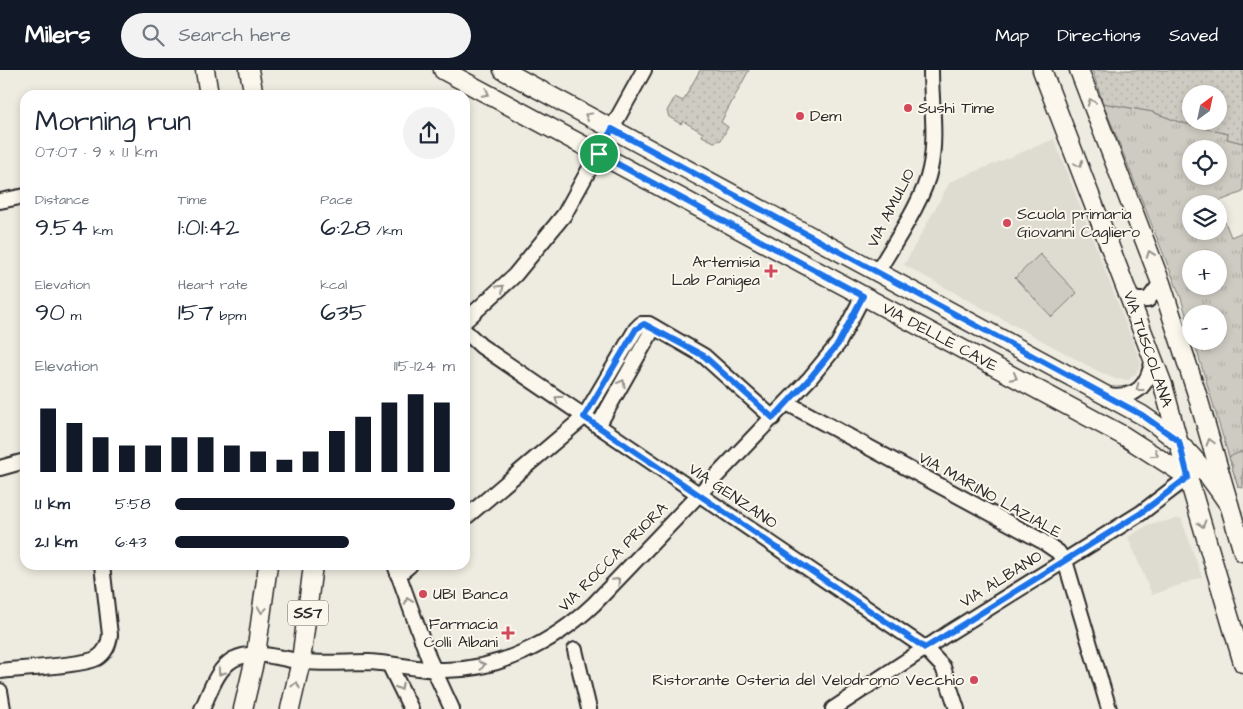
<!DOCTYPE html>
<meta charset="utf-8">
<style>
:root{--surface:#fff;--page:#f2f2f3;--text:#1f2937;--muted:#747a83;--accent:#111827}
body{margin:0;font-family:"Architects Daughter",sans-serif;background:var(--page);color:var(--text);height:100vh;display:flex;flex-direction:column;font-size:19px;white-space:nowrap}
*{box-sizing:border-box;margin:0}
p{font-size:16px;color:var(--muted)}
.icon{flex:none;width:28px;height:28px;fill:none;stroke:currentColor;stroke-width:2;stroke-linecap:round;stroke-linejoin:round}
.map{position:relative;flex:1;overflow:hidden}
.panel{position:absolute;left:20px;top:20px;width:450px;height:480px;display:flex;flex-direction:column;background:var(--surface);border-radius:15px;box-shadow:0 2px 8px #0003}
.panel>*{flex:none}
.needle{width:32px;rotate:33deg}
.fabs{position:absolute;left:1182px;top:15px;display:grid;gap:10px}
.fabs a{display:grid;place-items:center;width:45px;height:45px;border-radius:50%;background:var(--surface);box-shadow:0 2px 8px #0003;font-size:25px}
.pin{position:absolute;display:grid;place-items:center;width:42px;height:42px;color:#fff;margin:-21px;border:2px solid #fff;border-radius:50%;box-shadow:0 1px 5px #0007}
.round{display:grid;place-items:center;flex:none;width:52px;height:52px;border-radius:26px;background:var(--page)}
.summary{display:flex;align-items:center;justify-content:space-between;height:85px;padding:0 15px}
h1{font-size:28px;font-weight:600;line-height:38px}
.figures{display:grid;grid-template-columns:repeat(3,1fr);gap:8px;height:85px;padding:5px 15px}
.figures div{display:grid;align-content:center}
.figures b{font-size:25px;font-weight:600}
.figures small{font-size:14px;font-weight:400}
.figures p{font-size:14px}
.chart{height:140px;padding:10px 15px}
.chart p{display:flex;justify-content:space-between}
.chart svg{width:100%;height:90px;margin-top:5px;stroke:var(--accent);stroke-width:6}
ul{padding:0 15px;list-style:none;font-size:16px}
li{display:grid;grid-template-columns:80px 60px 1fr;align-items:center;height:38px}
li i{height:12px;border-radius:6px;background:var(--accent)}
header{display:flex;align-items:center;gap:30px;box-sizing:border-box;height:70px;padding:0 25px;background:var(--accent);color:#fff}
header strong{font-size:24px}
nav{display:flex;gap:28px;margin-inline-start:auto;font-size:18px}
.search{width:350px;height:45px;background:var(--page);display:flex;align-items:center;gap:12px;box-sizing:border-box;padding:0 18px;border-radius:28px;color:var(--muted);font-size:19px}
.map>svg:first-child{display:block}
.built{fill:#dedbd1}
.grass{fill:url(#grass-tufts);stroke:#7c7b76;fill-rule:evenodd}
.forest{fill:url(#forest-firs);stroke:#7c7b76}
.park{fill:url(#park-dots);stroke:#7c7b76;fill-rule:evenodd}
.pitch{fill:#cecbc2;stroke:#7c7b76}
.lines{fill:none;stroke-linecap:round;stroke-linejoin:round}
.minor-casing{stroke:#2b2b2b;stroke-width:18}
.major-casing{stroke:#2b2b2b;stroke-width:21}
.minor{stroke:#fbf7ec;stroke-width:14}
.major{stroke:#fbf7ec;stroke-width:18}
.oneway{stroke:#93918c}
.route-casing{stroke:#fff;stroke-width:10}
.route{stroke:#1a73e8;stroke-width:6}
.poi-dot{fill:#d1495b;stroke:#fbf7ec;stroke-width:2}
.labels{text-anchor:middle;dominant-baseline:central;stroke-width:4;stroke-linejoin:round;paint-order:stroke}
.shield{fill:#fbf7ec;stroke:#696865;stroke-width:1}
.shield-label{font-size:15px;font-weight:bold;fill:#2b2b2b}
.poi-label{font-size:16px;fill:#2b2b2b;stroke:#fbf7ec;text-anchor:start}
.street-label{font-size:16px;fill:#2b2b2b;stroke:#fbf7ec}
</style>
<header>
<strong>Milers</strong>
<div class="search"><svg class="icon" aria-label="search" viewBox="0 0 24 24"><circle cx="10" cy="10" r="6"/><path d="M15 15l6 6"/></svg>Search here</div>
<nav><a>Map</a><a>Directions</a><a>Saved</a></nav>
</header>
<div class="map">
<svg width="1243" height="639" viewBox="0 0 1243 639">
<defs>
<pattern id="grass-tufts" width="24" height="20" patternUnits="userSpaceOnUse" patternTransform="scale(1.25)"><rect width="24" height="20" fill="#cecbc2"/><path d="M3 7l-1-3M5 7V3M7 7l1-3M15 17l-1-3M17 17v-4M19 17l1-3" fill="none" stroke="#b1aea7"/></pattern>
<pattern id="forest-firs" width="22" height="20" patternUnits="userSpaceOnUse" patternTransform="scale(1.25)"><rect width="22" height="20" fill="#cecbc2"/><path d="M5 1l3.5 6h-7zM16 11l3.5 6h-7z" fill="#b1aea7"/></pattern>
<pattern id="park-dots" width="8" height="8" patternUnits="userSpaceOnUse" patternTransform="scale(1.25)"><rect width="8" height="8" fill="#cecbc2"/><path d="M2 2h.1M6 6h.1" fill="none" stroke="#b1aea7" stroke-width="1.8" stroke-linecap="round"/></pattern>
</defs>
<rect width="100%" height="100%" fill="#eeebe0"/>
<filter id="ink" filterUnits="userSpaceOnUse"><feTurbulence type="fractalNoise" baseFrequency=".02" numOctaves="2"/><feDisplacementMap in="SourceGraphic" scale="10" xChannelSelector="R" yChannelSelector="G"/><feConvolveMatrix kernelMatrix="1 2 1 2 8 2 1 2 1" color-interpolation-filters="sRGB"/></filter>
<g filter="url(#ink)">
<g class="built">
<polygon points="1054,69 1141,293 1136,304 1128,310 1115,309 1094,299 904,195 950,112"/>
<polygon points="1181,448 1202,507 1152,525 1128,467 1148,455"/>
</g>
<path class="grass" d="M1103 33 1153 42 1179 52 1229 64 1227 69 1243 73V122L1212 134H1191V161H1219V151L1220 154 1225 152 1231 167 1243 162V415L1238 417 1194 271H1219V244H1191V262L1181 228ZM1191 79H1219V106H1191ZM1191 189H1219V216H1191Z"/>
<polygon class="forest" points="1243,381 1243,418 1238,417 1229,387"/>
<g class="park">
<polygon points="700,0 749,0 721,52 728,57 721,70 714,72 702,66 703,63 683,51 681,54 669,47 667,41 675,27 683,31"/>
<path d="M1092 0H1243V73L1227 69 1228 64 1179 52 1153 42 1103 33ZM1191 24H1219V51H1191Z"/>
</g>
<polygon class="pitch" points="1040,184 1077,223 1052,247 1015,208"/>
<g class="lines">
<g class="minor-casing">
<g id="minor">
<polyline points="0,131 25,126"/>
<path d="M878 201C894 173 924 130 930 99 937 68 931 32 931 0"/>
<polyline points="1130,226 1137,230 1148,230 1161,213"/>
<polyline points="465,251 515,205 564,145 644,0"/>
<polyline points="465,261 481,276 925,578 943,597 957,639"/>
<path d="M1106 325C1137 329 1148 317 1153 288"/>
<polyline points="787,333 1042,471 1058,482 1066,494 1109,639"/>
<polyline points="598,356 654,257"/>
<polyline points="0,398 25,391"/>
<polyline points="465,448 584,347 636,259 641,254 649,254 704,286 773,348"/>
<polyline points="395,495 429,589 452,639"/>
<polyline points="398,505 410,495"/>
<polyline points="575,580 589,639"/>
<polyline points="389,594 411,639"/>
<path d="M0 601C17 599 87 595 97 588 105 583 109 574 110 565L102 495"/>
<polyline points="0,621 3,639"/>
<path d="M202 639C210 622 217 598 234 589 257 578 282 590 305 592 326 594 348 592 369 592 393 593 417 600 441 600 498 601 553 573 594 534L810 308 838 274 863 226"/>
<polyline points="833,639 947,564 1141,443 1196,401"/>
</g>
</g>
<g class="major-casing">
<g id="major">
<polyline points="205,0 209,25"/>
<polyline points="249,0 254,25"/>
<polyline points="443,0 1124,366 1188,407"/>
<path d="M503 0 1142 345C1182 371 1203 396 1229 435"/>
<polyline points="1042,0 1163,315 1188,407 1243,593"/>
<polyline points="1079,0 1161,213 1196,321 1243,482"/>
<polyline points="243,639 256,584 268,495"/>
<polyline points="290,639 301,591 313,495"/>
</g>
</g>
<use href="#minor" class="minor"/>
<use href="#major" class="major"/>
</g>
<defs><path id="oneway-chevron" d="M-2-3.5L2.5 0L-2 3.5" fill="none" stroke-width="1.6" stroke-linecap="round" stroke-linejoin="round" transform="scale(1.25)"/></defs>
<g class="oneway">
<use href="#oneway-chevron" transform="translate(486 23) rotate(28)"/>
<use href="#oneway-chevron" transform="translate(1091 32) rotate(-111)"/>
<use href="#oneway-chevron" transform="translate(588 46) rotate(-151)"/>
<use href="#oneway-chevron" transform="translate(1079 94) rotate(69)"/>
<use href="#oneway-chevron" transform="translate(1150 184) rotate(-110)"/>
<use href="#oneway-chevron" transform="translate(501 218) rotate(-43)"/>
<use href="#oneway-chevron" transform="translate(1014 307) rotate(28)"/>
<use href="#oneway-chevron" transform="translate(622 313) rotate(-61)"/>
<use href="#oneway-chevron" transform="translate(1139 318) rotate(143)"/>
<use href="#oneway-chevron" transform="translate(558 329) rotate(-146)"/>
<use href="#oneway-chevron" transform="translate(1210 372) rotate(-106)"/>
<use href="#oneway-chevron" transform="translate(1155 384) rotate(33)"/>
<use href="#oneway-chevron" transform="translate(1202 454) rotate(73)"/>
<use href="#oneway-chevron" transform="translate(617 511) rotate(-46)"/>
<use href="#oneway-chevron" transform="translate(408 531) rotate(-110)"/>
<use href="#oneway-chevron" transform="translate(262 540) rotate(98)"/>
<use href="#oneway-chevron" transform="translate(482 595) rotate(-14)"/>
<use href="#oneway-chevron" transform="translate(221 602) rotate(125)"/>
<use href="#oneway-chevron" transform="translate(296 615) rotate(-77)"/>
<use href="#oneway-chevron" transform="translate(400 617) rotate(63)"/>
</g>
</g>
<g class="lines" filter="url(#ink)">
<g class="route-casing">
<polygon id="route" points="612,59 1142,345 1179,371 1188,407 1141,443 925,578 584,347 636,259 644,254 704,286 773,348 810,308 838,274 863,226 599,84"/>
</g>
<use href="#route" class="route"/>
</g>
<g class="poi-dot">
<circle cx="908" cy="38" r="5"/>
<circle cx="800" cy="46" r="5"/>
<circle cx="1007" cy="153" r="5"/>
<path d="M768.5 193.5h5v5h5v5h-5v5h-5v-5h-5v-5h5z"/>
<circle cx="423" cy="524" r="5"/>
<path d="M505.5 555.5h5v5h5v5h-5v5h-5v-5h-5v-5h5z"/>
<circle cx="974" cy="610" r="5"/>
</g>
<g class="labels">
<rect class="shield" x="288" y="530.5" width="40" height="25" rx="4"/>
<g class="shield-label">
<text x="308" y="543">SS7</text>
</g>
<g class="poi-label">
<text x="918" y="38">Sushi Time</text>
<text x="810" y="46">Dem</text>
<text x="1017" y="144">Scuola primaria<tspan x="1017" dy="18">Giovanni Cagliero</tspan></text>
<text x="760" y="192" text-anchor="end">Artemisia<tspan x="760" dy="18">Lab Panigea</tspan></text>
<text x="433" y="524">UBI Banca</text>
<text x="498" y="554" text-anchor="end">Farmacia<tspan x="498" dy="18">Colli Albani</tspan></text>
<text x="964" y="610" text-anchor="end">Ristorante Osteria del Velodromo Vecchio</text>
</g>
<g class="street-label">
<text transform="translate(891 138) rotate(-63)">VIA AMULIO</text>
<text transform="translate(940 267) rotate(28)">VIA DELLE CAVE</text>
<text transform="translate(1148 279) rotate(71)">VIA TUSCOLANA</text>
<text transform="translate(990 425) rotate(29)">VIA MARINO LAZIALE</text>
<text transform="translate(733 426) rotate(34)">VIA GENZANO</text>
<text transform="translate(613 487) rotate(-45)">VIA ROCCA PRIORA</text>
<text transform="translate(1001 509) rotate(-32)">VIA ALBANO</text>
</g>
</g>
</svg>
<div class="fabs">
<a><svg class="needle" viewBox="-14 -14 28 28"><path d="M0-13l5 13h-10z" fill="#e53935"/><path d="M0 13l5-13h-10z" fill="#747a83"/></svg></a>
<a><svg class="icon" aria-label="locate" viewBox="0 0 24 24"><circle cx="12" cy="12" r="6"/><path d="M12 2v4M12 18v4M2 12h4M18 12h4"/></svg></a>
<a><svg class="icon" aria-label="layers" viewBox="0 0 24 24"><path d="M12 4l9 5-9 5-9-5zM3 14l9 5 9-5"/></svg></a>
<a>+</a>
<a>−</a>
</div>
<div class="pin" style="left:599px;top:84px;background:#1e9e55"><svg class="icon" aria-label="arrive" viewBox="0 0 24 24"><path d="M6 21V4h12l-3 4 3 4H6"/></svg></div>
<section class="panel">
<div class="summary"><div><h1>Morning run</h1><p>07:07 · 9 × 1.1 km</p></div><a class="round"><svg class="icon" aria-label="share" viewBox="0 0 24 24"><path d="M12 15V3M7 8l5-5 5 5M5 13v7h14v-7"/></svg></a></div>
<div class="figures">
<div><p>Distance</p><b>9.54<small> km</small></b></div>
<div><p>Time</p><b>1:01:42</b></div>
<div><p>Pace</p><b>6:28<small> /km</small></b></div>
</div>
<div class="figures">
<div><p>Elevation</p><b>90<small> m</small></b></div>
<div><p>Heart rate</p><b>157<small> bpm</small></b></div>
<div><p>kcal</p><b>635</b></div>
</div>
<div class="chart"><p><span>Elevation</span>115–124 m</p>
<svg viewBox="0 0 160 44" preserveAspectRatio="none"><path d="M5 44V13M15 44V20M25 44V27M35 44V31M45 44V31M55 44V27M65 44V27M75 44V31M85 44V34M95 44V38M105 44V34M115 44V24M125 44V17M135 44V10M145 44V6M155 44V10"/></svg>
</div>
<ul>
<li><b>1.1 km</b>5:58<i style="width:100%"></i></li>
<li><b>2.1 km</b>6:43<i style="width:62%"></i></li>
</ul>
</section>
</div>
